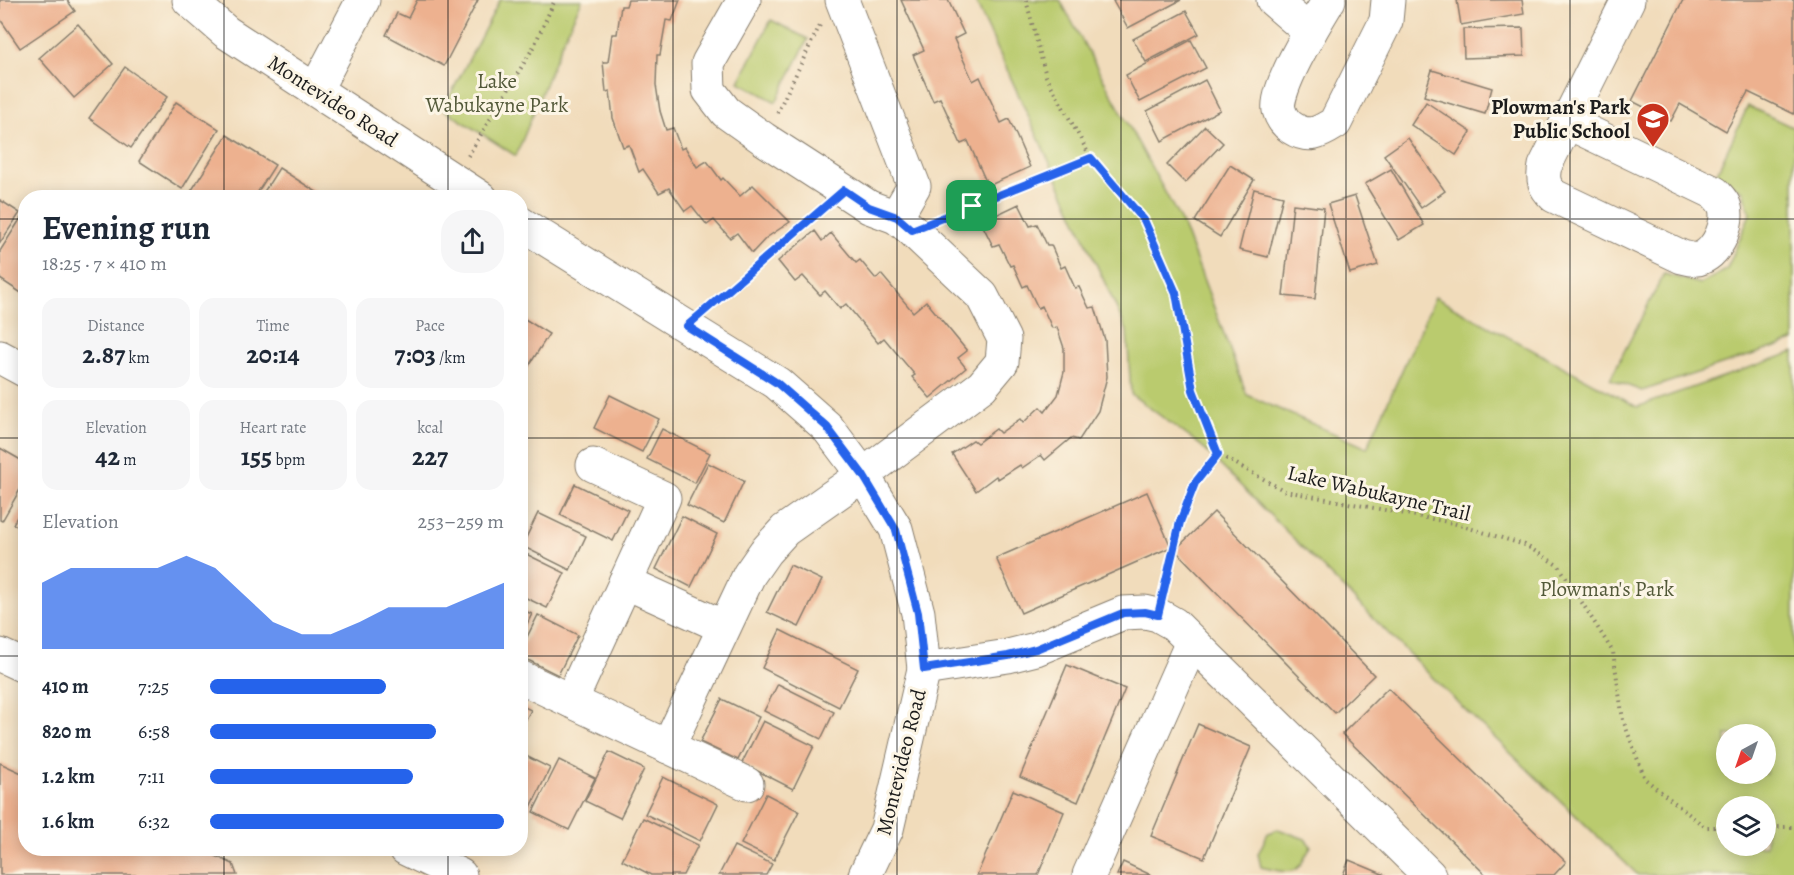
<!DOCTYPE html>
<meta charset="utf-8">
<style>
:root{--surface:#fff;--page:#f6f6f7;--text:#1f2937;--muted:#747a83;--accent:#2563eb}
body{margin:0;font-family:Alegreya,serif;background:var(--page);color:var(--text);height:100vh;display:flex;flex-direction:column;font-size:22px;white-space:nowrap}
*{box-sizing:border-box;margin:0}
p{font-size:20px;color:var(--muted)}
.icon{flex:none;width:33px;height:33px;fill:none;stroke:currentColor;stroke-width:2;stroke-linecap:round;stroke-linejoin:round}
.map{position:relative;flex:1;overflow:hidden}
.details{position:absolute;left:18px;top:190px;width:510px;height:666px;display:flex;flex-direction:column;background:var(--surface);border-radius:24px;box-shadow:0 3px 15px #0003}
.details>*{flex:none}
.needle{width:39px;rotate:220deg}
.controls{position:absolute;left:1716px;top:724px;display:grid;gap:12px}
.controls a{display:grid;place-items:center;width:60px;height:60px;border-radius:50%;background:var(--surface);box-shadow:0 3px 15px #0003;font-size:30px}
.pin{position:absolute;display:grid;place-items:center;width:51px;height:51px;color:#fff;margin:-26px;border-radius:12px;box-shadow:0 3px 9px #0006}
.round{display:grid;place-items:center;flex:none;width:63px;height:63px;border-radius:24px;background:var(--page)}
.overview{display:flex;align-items:center;justify-content:space-between;height:102px;padding:0 24px}
h1{font-size:33px;font-weight:600;line-height:45px}
.figures{display:grid;grid-template-columns:repeat(3,1fr);gap:9px;height:102px;padding:6px 24px}
.figures div{display:grid;align-content:center;border-radius:15px;background:var(--page);text-align:center}
.figures b{font-size:26px;font-weight:600}
.figures small{font-size:16px;font-weight:400}
.figures p{font-size:16px}
.chart{height:168px;padding:12px 24px}
.chart p{display:flex;justify-content:space-between}
.chart svg{width:100%;height:108px;margin-top:6px;fill:var(--accent);opacity:.7}
ul{padding:0 24px;list-style:none;font-size:20px}
li{display:grid;grid-template-columns:96px 72px 1fr;align-items:center;height:45px}
li i{height:15px;border-radius:8px;background:var(--accent)}
.map>svg:first-child{display:block}
.green{fill:#bacb6e;stroke:#6b7445;stroke-width:1.5;fill-rule:evenodd}
.building{fill:#edb18f}
.lines{fill:none;stroke-linecap:round;stroke-linejoin:round}
.minor-casing{stroke:#867c6c;stroke-width:35}
.path{stroke:#867c6c;stroke-width:4;stroke-dasharray:1.5 4.5;stroke-linecap:butt}
.minor{stroke:#fff;stroke-width:33}
.route-casing{stroke:#fff;stroke-width:12}
.route{stroke:#2563eb;stroke-width:8}
.grid{fill:none;stroke:#1c1c1c;stroke-width:1.5;stroke-opacity:0.55}
.labels{text-anchor:middle;dominant-baseline:central;stroke-width:6;stroke-linejoin:round;paint-order:stroke}
.park-label{font-size:21px;fill:#535939;stroke:#fcf5e5}
.street-label{font-size:21px;fill:#1c1c1c;stroke:#fcf5e5}
.poi-label{font-size:21px;font-weight:bold;fill:#1c1c1c;stroke:#fcf5e5;text-anchor:end}
</style>
<div class="map">
<svg width="1794" height="875" viewBox="0 0 1794 875">
<rect width="100%" height="100%" fill="#fcf5e5"/>
<filter id="ink" filterUnits="userSpaceOnUse"><feTurbulence type="fractalNoise" baseFrequency=".0167" numOctaves="2"/><feDisplacementMap in="SourceGraphic" scale="12" xChannelSelector="R" yChannelSelector="G"/><feConvolveMatrix kernelMatrix="1 2 1 2 8 2 1 2 1" color-interpolation-filters="sRGB"/></filter>
<filter id="wash" filterUnits="userSpaceOnUse"><feTurbulence type="fractalNoise" baseFrequency=".008" numOctaves="4" result="noise"/><feDisplacementMap in="SourceGraphic" scale="24" xChannelSelector="R" yChannelSelector="G"/><feGaussianBlur stdDeviation="1.35" result="paint"/><feColorMatrix in="noise" values="0 0 0 0 0 0 0 0 0 0 0 0 0 0 0 0 0 1.4 0 .05"/><feComposite in="paint" operator="in"/></filter>
<g filter="url(#wash)">
<rect width="100%" height="100%" fill="#f1dcbb"/>
<g class="green">
<polygon points="500,0 582,0 563,40 516,156 443,109"/>
<path d="M975 0H1060L1183 225 1247 395 1367 448 1435 297 1637 407 1794 352V875H1638L1452 697 1200 445 1131 394 1127 331ZM1726 735H1766V774H1726ZM1726 807H1766V846H1726Z"/>
<polygon points="771,20 808,39 776,102 739,82"/>
<polygon points="1748,106 1794,128 1794,341 1642,391 1610,379 1664,274 1701,284 1727,269 1750,214 1743,191 1715,177"/>
<path d="M1278 829 1305 839 1311 846C1296 875 1297 875 1261 867L1258 854 1268 833Z"/>
</g>
<g id="blocks">
<g class="building">
<polygon points="0,0 67,0 75,11 20,48 0,19"/>
<polygon points="417,0 478,0 444,66 386,35 397,13 408,18"/>
<polygon points="628,0 680,0 672,21 666,20 660,55 657,55 656,85 660,111 666,130 673,128 681,149 685,147 697,167 707,161 721,180 723,178 740,196 753,185 790,222 766,238 752,253 737,233 730,238 714,220 707,225 692,206 685,211 669,188 659,193 643,169 639,172 629,145 623,147 613,118 610,91 606,92 603,62 608,62 612,34 617,34 621,6 626,6"/>
<polygon points="901,0 948,0 964,34 954,39 973,81 980,77 1001,123 1009,119 1030,167 988,186 968,141 961,144 940,98 933,101 913,55 924,50"/>
<polygon points="1116,0 1181,0 1128,28 1113,1"/>
<polygon points="1457,0 1522,0 1524,14 1461,25"/>
<polygon points="1683,0 1794,0 1794,114 1748,92 1726,131 1680,104 1671,121 1632,101"/>
<polygon points="1186,11 1199,34 1146,62 1133,39"/>
<polygon points="78,24 113,64 74,98 39,58"/>
<polygon points="1523,28 1524,56 1464,58 1463,29"/>
<polygon points="1191,40 1206,68 1140,102 1126,75"/>
<polygon points="125,67 167,97 131,148 89,118"/>
<polygon points="1432,70 1492,88 1485,114 1424,96"/>
<polygon points="1205,80 1220,110 1162,141 1147,111"/>
<polygon points="176,102 219,129 182,189 139,161"/>
<polygon points="1426,102 1471,132 1456,155 1411,125"/>
<polygon points="1205,126 1223,143 1185,183 1167,165"/>
<polygon points="227,135 275,165 254,198 198,198 190,193"/>
<polygon points="1408,138 1445,191 1421,208 1384,155"/>
<polygon points="1230,165 1254,180 1220,237 1195,221"/>
<polygon points="279,168 326,198 260,198"/>
<polygon points="1391,169 1424,225 1399,240 1365,184"/>
<polygon points="1254,189 1283,196 1268,257 1239,250"/>
<polygon points="1355,196 1378,265 1350,273 1328,204"/>
<polygon points="0,200 20,213 0,243"/>
<polygon points="1019,204 1030,226 1037,224 1047,245 1051,245 1061,268 1065,266 1075,288 1079,287 1089,308 1095,307 1105,340 1107,377 1098,411 1079,440 1071,438 1045,460 1041,455 1022,468 1020,465 998,479 996,476 976,491 952,454 973,440 977,443 996,429 1000,433 1020,419 1023,423 1040,407 1045,412 1058,395 1064,372 1064,348 1057,327 1052,328 1042,306 1038,308 1027,285 1023,287 1013,265 1010,266 999,244 993,246 981,222"/>
<polygon points="1293,204 1324,208 1315,299 1283,296"/>
<polygon points="21,218 26,220 26,296 0,279 0,251"/>
<polygon points="815,231 822,241 831,233 856,263 860,260 876,279 881,274 913,312 926,301 967,351 958,358 966,368 930,398 912,377 915,375 884,338 878,343 846,304 840,309 825,291 820,295 803,276 795,282 778,261"/>
<polygon points="520,316 549,334 520,380"/>
<polygon points="610,395 659,419 642,452 594,428"/>
<polygon points="662,429 710,453 695,483 647,459"/>
<polygon points="0,448 26,463 26,479 2,521 0,520"/>
<polygon points="708,463 744,481 724,523 687,505"/>
<polygon points="575,484 628,510 613,541 560,515"/>
<polygon points="1147,492 1171,547 1021,613 996,558"/>
<polygon points="26,501 26,531 13,524"/>
<polygon points="1214,512 1374,675 1335,713 1175,550"/>
<polygon points="538,513 586,536 570,570 522,546"/>
<polygon points="682,516 717,534 691,587 656,569"/>
<polygon points="520,551 565,573 547,608 520,595"/>
<polygon points="790,565 822,580 799,627 767,612"/>
<polygon points="520,609 532,614 520,638"/>
<polygon points="538,615 578,635 558,675 520,656 520,651"/>
<polygon points="780,630 858,669 839,707 762,668"/>
<polygon points="1067,665 1125,689 1078,802 1020,777"/>
<polygon points="778,684 834,712 821,739 764,711"/>
<polygon points="1388,688 1566,862 1554,875 1486,875 1342,734"/>
<polygon points="722,699 759,717 738,760 700,742"/>
<polygon points="520,705 531,710 520,730"/>
<polygon points="763,721 814,746 793,789 742,763"/>
<polygon points="1198,724 1251,747 1204,858 1151,836"/>
<polygon points="609,752 644,769 620,818 585,801"/>
<polygon points="520,753 550,768 529,811 520,807"/>
<polygon points="559,760 595,778 569,830 533,812"/>
<polygon points="0,763 26,775 26,849 201,849 233,864 237,875 0,875"/>
<polygon points="663,777 718,804 700,841 645,814"/>
<polygon points="1013,790 1064,812 1038,875 977,875"/>
<polygon points="766,794 799,811 774,860 741,844"/>
<polygon points="643,818 698,845 683,875 651,875 622,860"/>
<polygon points="734,846 772,864 766,875 719,875"/>
<polygon points="1349,860 1385,875 1343,875"/>
<polygon points="1123,862 1151,875 1117,875"/>
</g>
</g>
</g>
<g filter="url(#ink)">
<use href="#blocks" fill-opacity="0" stroke="#867c6c" stroke-width="1.5"/>
<g class="lines">
<g class="minor-casing">
<g id="minor">
<polyline points="189,0 226,32 481,198"/>
<polyline points="842,0 914,186 896,217"/>
<polyline points="1273,0 1310,32"/>
<path d="M1329 0C1317 20 1274 89 1279 110 1281 117 1286 124 1292 128 1309 139 1319 133 1335 123L1386 21 1388 0"/>
<polyline points="316,89 363,0"/>
<path d="M1567 122 1715 193C1718 197 1722 200 1724 205 1731 221 1718 252 1701 258 1695 261 1688 258 1682 257L1554 196C1544 187 1542 179 1545 166L1628 0"/>
<polyline points="520,223 777,383 827,427 863,475 896,529 918,613 924,669 887,829 865,875"/>
<polyline points="0,357 26,371"/>
<polyline points="625,582 724,627"/>
<polyline points="0,655 26,667"/>
<polyline points="924,669 1008,656 1036,649 1123,613 1145,612 1158,615 1174,624 1429,875"/>
<polyline points="520,677 747,784"/>
<polyline points="571,701 664,498 593,465"/>
<polyline points="668,747 749,575 765,552 785,530 863,475 982,386 1002,362 1004,339 982,296 912,230 896,217 869,207 764,139 726,112 709,90 708,63 744,0"/>
<polyline points="406,849 460,875"/>
<polyline points="1089,875 1192,642"/>
</g>
</g>
<g class="path">
<polyline points="1026,0 1046,76 1091,158 1144,220 1176,293 1193,390 1218,454 1285,491 1453,523 1525,545 1559,566 1613,652 1623,720 1645,779 1705,827 1726,827"/>
<polyline points="777,113 820,25"/>
<polyline points="468,156 533,48 555,0"/>
<polyline points="943,218 1091,158"/>
<polyline points="710,306 820,210"/>
<polyline points="1164,588 1180,522 1195,483 1218,454"/>
<polyline points="1766,827 1794,827"/>
</g>
<use href="#minor" class="minor"/>
</g>
</g>
<g class="lines" filter="url(#ink)">
<g class="route-casing">
<polygon id="route" points="1091,158 1144,220 1176,293 1193,390 1218,454 1195,483 1180,522 1158,615 1145,612 1123,613 1036,649 1008,656 924,669 918,613 896,530 863,475 827,427 777,383 687,326 844,190 869,207 897,217 912,230"/>
</g>
<use href="#route" class="route"/>
</g>
<path class="grid" d="M224 0V198M448 0V198M673 0V875M897 0V875M1121 0V875M1346 0V875M1570 0V875M0 219H26M520 219H1794M0 438H26M520 438H1794M0 656H26M520 656H1794M224 849V875M448 849V875"/>
<defs>
<g id="school-pin" transform="scale(1.725)"><path d="M0 17L-7.5 6A9.5 9.5 0 1 1 7.5 6Z" fill="#c8321e" stroke="#fcf5e5"/><path d="M0-5L7-2L0 1L-7-2ZM-4 1L0 2.5L4 1V4Q0 6-4 4Z" fill="#fff"/></g>
</defs>
<g fill-rule="evenodd">
<use href="#school-pin" x="1653" y="119"/>
</g>
<g class="labels">
<g class="park-label">
<text x="497" y="81">Lake<tspan x="497" dy="24">Wabukayne Park</tspan></text>
<text x="1607" y="589">Plowman's Park</text>
</g>
<g class="street-label">
<text transform="translate(333 101) rotate(33)">Montevideo Road</text>
<text transform="translate(1379 493) rotate(13)">Lake Wabukayne Trail</text>
<text transform="translate(901 762) rotate(-76)">Montevideo Road</text>
</g>
<g class="poi-label">
<text x="1630" y="107">Plowman's Park<tspan x="1630" dy="24">Public School</tspan></text>
</g>
</g>
</svg>
<div class="controls">
<a><svg class="needle" viewBox="-14 -14 28 28"><path d="M0-13l5 13h-10z" fill="#e53935"/><path d="M0 13l5-13h-10z" fill="#747a83"/></svg></a>
<a><svg class="icon" aria-label="layers" viewBox="0 0 24 24"><path d="M12 4l9 5-9 5-9-5zM3 14l9 5 9-5"/></svg></a>
</div>
<div class="pin" style="left:972px;top:206px;background:#1e9e55"><svg class="icon" aria-label="arrive" viewBox="0 0 24 24"><path d="M6 21V4h12l-3 4 3 4H6"/></svg></div>
<section class="details">
<div class="overview"><div><h1>Evening run</h1><p>18:25 · 7 × 410 m</p></div><a class="round"><svg class="icon" aria-label="share" viewBox="0 0 24 24"><path d="M12 15V3M7 8l5-5 5 5M5 13v7h14v-7"/></svg></a></div>
<div class="figures">
<div><p>Distance</p><b>2.87<small> km</small></b></div>
<div><p>Time</p><b>20:14</b></div>
<div><p>Pace</p><b>7:03<small> /km</small></b></div>
</div>
<div class="figures">
<div><p>Elevation</p><b>42<small> m</small></b></div>
<div><p>Heart rate</p><b>155<small> bpm</small></b></div>
<div><p>kcal</p><b>227</b></div>
</div>
<div class="chart"><p><span>Elevation</span>253–259 m</p>
<svg viewBox="0 0 160 44" preserveAspectRatio="none"><path d="M0 44V17L10 11L20 11L30 11L40 11L50 6L60 11L70 22L80 33L90 38L100 38L110 33L120 27L130 27L140 27L150 22L160 17V44z"/></svg>
</div>
<ul>
<li><b>410 m</b>7:25<i style="width:60%"></i></li>
<li><b>820 m</b>6:58<i style="width:77%"></i></li>
<li><b>1.2 km</b>7:11<i style="width:69%"></i></li>
<li><b>1.6 km</b>6:32<i style="width:100%"></i></li>
</ul>
</section>
</div>
